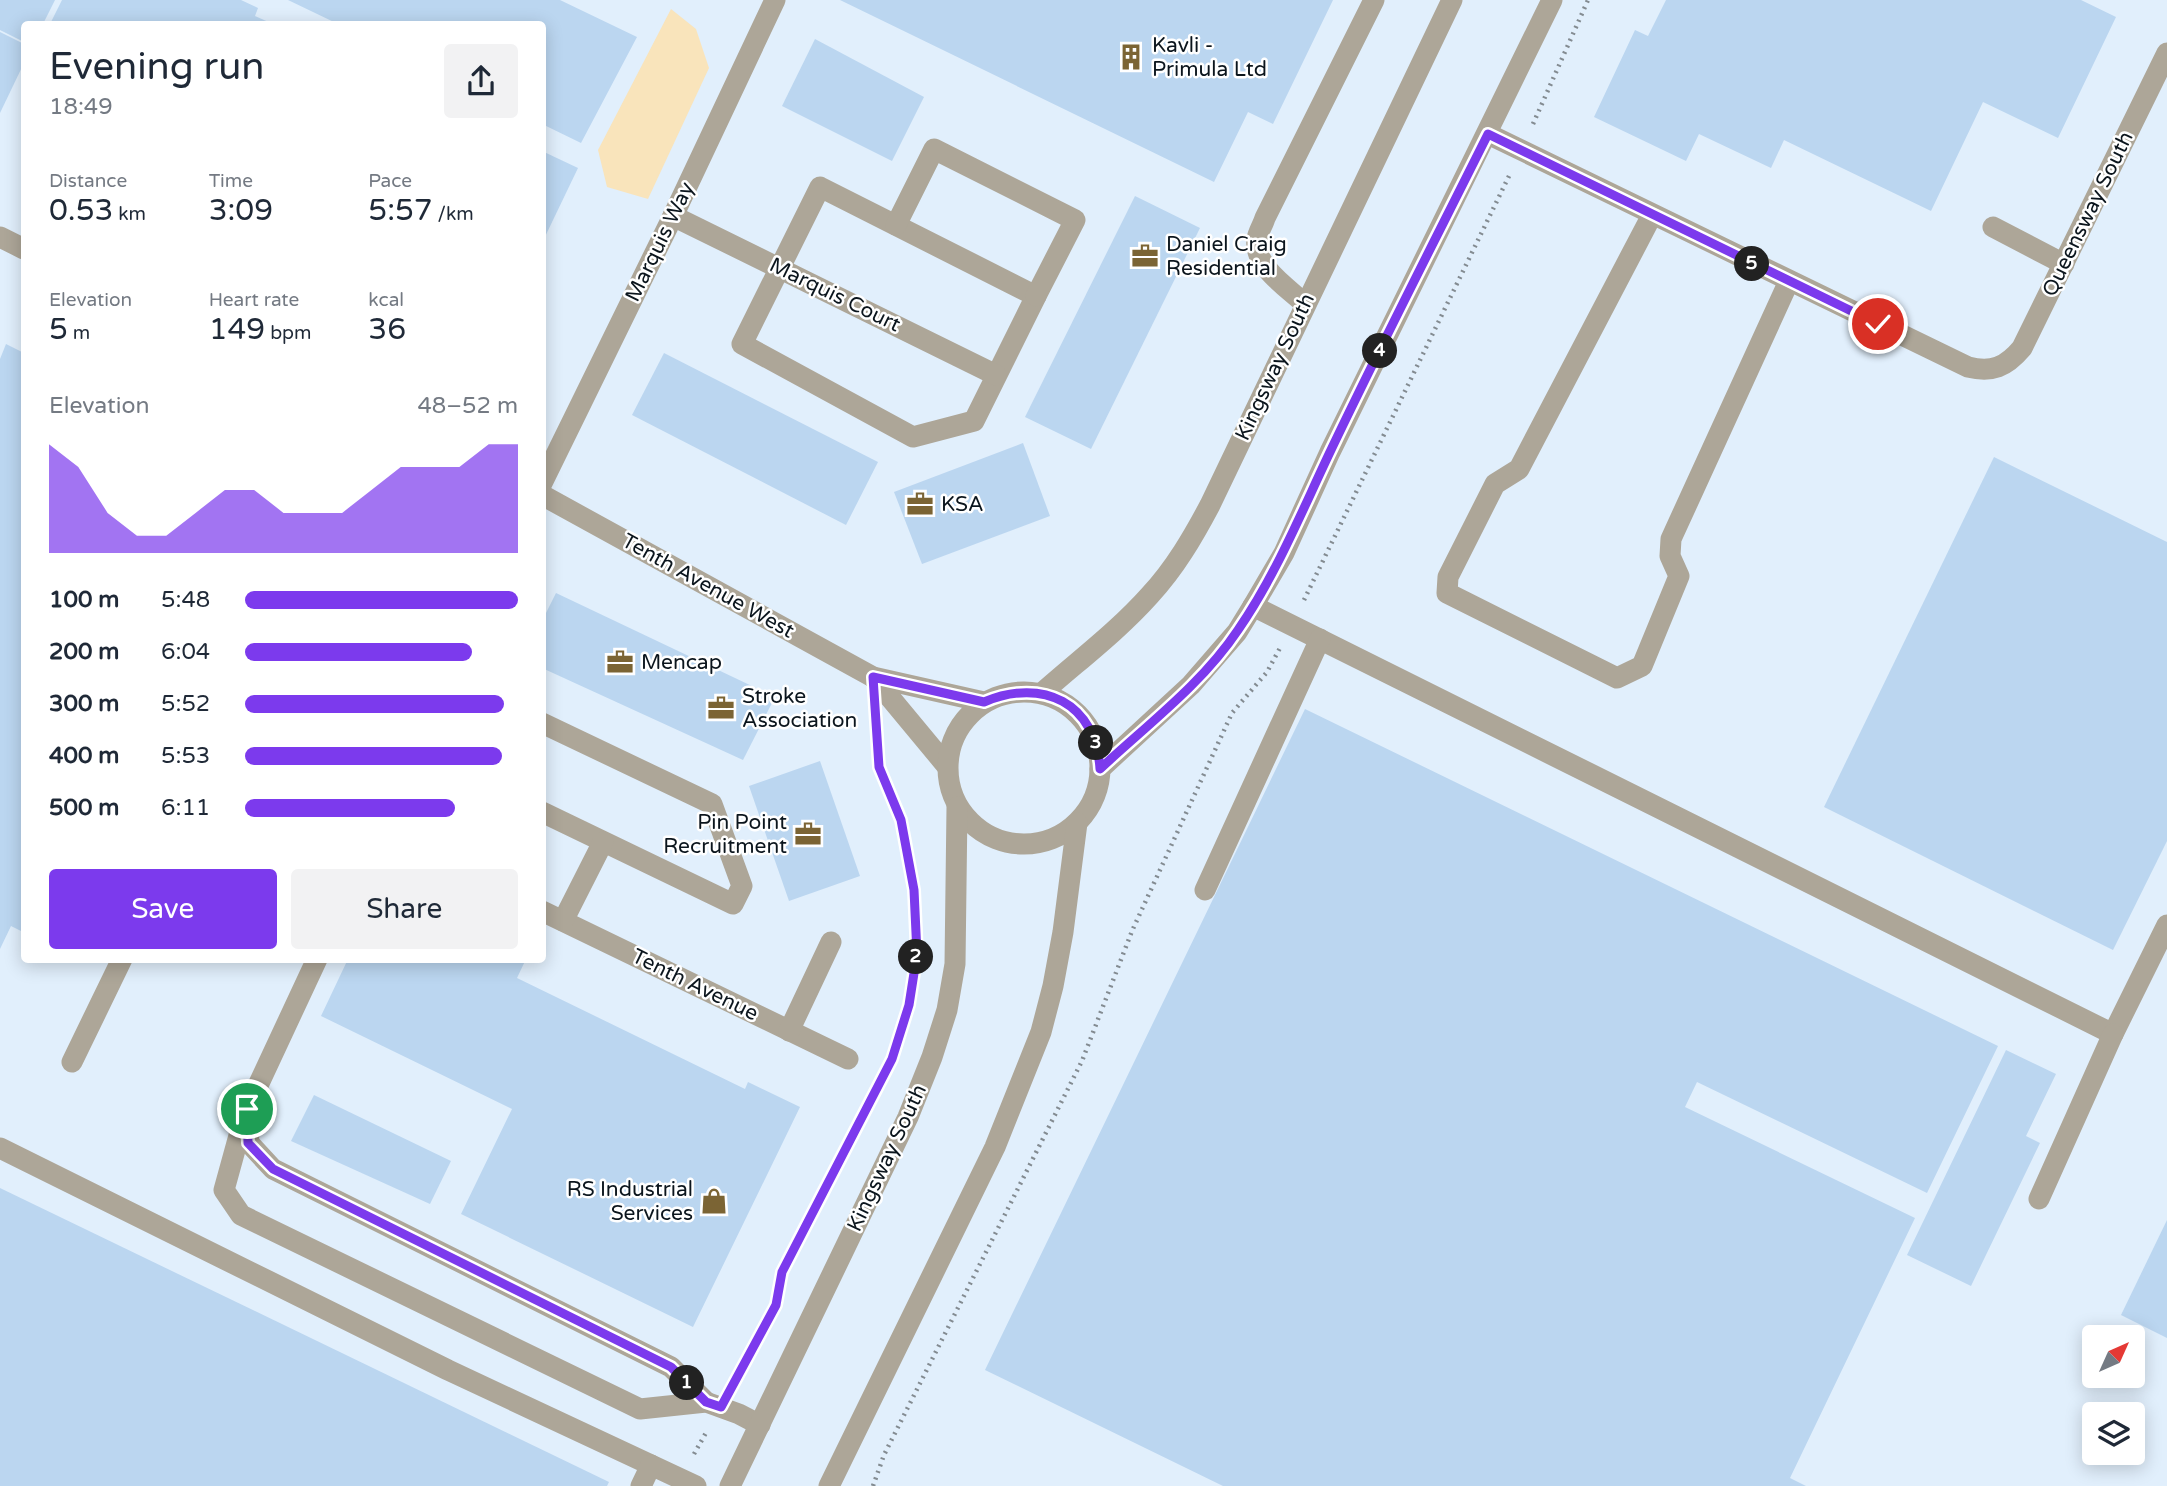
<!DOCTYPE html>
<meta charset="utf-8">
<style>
:root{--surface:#fff;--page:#f2f2f3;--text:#1f2937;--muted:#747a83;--accent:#7c3aed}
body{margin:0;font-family:"Varela Round",sans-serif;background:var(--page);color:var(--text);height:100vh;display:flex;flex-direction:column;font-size:26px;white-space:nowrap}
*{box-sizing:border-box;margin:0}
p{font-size:23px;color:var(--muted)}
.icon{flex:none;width:38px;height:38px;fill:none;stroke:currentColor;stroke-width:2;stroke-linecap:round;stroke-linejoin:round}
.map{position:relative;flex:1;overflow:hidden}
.details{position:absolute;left:21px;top:21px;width:525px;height:942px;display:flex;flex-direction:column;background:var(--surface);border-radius:7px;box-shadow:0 4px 18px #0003}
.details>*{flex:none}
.needle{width:46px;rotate:45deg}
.fabs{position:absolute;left:2082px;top:1325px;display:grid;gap:14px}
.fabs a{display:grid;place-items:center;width:63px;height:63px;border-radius:7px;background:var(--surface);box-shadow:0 4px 18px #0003;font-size:35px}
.pin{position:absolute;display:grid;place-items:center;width:60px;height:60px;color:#fff;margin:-30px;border:4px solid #fff;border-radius:50%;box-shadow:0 2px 7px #0007}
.km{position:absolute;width:35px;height:35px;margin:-18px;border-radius:50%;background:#222;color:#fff;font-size:19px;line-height:35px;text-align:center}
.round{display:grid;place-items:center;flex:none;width:74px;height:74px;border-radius:7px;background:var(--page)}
.overview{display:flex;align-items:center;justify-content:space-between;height:119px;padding:0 28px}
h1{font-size:38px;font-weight:600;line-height:52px}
.figures{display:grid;grid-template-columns:repeat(3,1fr);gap:10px;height:119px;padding:7px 28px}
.figures div{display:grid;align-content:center}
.figures b{font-size:30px;font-weight:600}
.figures small{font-size:19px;font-weight:400}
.figures p{font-size:19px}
.chart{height:196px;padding:14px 28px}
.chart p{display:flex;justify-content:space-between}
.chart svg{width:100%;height:126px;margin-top:7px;fill:var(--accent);opacity:.7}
.cta{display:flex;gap:14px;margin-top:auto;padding:14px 28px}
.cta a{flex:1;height:80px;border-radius:7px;background:var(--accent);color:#fff;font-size:28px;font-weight:600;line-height:80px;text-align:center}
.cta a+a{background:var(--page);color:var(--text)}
ul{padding:0 28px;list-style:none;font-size:23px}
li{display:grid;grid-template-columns:112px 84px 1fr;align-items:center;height:52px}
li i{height:18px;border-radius:9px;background:var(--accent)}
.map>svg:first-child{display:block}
.built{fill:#e1effc;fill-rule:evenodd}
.green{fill:#f9e4bb}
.building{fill:#bbd6f0}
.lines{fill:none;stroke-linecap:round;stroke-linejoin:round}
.path{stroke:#838b91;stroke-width:4.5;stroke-dasharray:2 5;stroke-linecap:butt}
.service{stroke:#ada698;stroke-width:21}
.minor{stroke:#ada698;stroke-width:21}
.tertiary{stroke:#ada698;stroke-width:21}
.route-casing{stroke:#fff;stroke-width:14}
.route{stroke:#7c3aed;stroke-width:9}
.labels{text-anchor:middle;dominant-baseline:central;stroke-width:5;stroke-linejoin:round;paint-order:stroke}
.poi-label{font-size:21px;fill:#0b151d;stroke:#fff;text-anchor:start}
.street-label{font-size:21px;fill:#0b151d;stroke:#fff}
</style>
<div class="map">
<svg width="2167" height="1486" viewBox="0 0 2167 1486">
<rect width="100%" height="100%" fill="#eff5fa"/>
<path class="built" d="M0 0H2167V1486H0ZM24 24H542V959H24ZM2095 1337H2133V1376H2095ZM2095 1414H2133V1452H2095Z"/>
<polygon class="green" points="671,9 696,29 709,68 648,199 607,187 598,150"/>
<g class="building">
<polygon points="0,0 55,0 43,24 24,24 24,42 0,30"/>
<polygon points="62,0 241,0 258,8 255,16 273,24 50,24"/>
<polygon points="288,0 560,0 637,37 581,143 542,124 542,24 338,24"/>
<polygon points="840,0 1333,0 1273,124 1248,112 1214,182"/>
<polygon points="1666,0 2081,0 2116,17 2058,138 1983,102 1931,211 1784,140 1771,168 1699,134 1686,161 1594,117 1635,30 1648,36"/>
<polygon points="0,32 24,44 24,63 0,113"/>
<polygon points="815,39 924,97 892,161 782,106"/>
<polygon points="542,151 578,168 542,243"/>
<polygon points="1135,196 1200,228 1091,449 1025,417"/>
<polygon points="6,344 24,353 24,928 23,932 11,926 0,949 0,359"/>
<polygon points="664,353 878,462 846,525 632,415"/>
<polygon points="1023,443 1050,516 922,564 894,492"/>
<polygon points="1994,457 2167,542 2167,841 2113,950 1824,807"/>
<polygon points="556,593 775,697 743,760 542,668 542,621"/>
<polygon points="1305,709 1998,1046 1927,1193 1697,1082 1685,1107 1915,1218 1790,1478 1806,1486 1223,1486 985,1370"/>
<polygon points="820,761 860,876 789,901 749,786"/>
<polygon points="348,959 526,959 517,978 745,1089 748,1082 800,1107 693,1327 461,1214 512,1109 321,1016"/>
<polygon points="2006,1050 2056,1074 2026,1136 2040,1143 1971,1286 1907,1255"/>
<polygon points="314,1095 451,1161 430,1204 291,1141"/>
<polygon points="0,1188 609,1482 607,1486 0,1486"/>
<polygon points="2167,1220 2167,1338 2121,1315"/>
</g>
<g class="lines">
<g class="path">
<polyline points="1533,124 1588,0"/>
<polyline points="1304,600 1509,176"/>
<polyline points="733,1384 776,1305 782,1272 892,1059 909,1005 917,954 914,890 908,852 901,820 879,767 876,726"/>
<polyline points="694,1454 707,1431"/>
<polyline points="873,1486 884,1455 1082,1061 1132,931 1232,713 1267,672 1280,648"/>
</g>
<g class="service">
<polygon points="820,187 1036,296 974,421 913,437 742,344"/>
<polyline points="1652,215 1519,469 1495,484 1448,577 1447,593 1617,678 1642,666 1679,576 1670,556 1671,539 1789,281"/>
<polyline points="673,216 996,375"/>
<polyline points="896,225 934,149 1075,220 1036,296"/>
<polyline points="1993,227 2064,264"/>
<path d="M1305 304C1288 288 1253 266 1257 239 1258 232 1263 225 1265 218L1374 0"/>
<polyline points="542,483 673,216 775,0"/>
<polyline points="1253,606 2113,1034 2167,925"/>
<polyline points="542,723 712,804 742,886 733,904 542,812"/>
<polyline points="1205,890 1320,639"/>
<polyline points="542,911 848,1059"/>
<polyline points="563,921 603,842"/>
<polyline points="317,959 247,1109 249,1143 273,1169 671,1367 706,1402"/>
<polyline points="789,1031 831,942"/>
<polyline points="72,1062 122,959"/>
<polyline points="243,1121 224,1190 241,1215 640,1409 706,1402 739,1414 760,1425"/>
<polyline points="0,1148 448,1370 696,1486"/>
<polyline points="2039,1199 2113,1034"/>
<polyline points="641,1486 651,1465"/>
</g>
<path class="minor" d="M1488 134 1968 367C1992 373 2006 367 2022 348L2167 53"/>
<g class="tertiary">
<polyline points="0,237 24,249"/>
<polyline points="542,495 873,677 984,702"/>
<polyline points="873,677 946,765"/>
<circle cx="1024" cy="768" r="76"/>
<path d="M1042 693C1078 661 1118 631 1150 595 1175 568 1193 537 1210 505L1452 0"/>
<polyline points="1100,769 1191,685 1237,632 1253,606 1284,553 1330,452 1552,0"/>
<polyline points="730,1486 908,1117 932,1057 947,1010 955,964 957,807"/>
<polyline points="829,1486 995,1147 1041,1032 1053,986 1063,932 1077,823"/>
</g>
</g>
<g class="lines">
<g class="route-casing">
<path id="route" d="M247 1109 248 1143 273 1169 671 1367 706 1402 721 1407 776 1305 782 1272 892 1059 909 1005 917 954 914 890 901 820 879 767 873 677 984 702C1043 677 1096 703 1100 769 1147 725 1202 684 1238 630 1276 575 1301 513 1330 452 1381 345 1435 240 1488 134L1878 324"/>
</g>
<use href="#route" class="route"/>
</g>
<defs>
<g id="building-bare" transform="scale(2.1)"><path d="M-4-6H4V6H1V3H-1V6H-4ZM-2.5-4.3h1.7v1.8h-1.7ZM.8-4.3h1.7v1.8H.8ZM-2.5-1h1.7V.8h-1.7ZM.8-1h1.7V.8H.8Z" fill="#7b6434" stroke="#fff" stroke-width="2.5" paint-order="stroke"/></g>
<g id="office-bare" transform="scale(2.1)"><path d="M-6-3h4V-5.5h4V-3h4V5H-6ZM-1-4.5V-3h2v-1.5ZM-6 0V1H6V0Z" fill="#7b6434" stroke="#fff" stroke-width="2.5" paint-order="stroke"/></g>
<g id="shop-bare" transform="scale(2.1)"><path d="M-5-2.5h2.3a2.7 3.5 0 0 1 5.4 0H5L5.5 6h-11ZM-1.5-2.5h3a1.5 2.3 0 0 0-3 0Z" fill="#7b6434" stroke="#fff" stroke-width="2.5" paint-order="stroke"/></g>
</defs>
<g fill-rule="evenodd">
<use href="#building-bare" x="1131" y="57"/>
<use href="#office-bare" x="1145" y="256"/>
<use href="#office-bare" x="920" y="504"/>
<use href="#office-bare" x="620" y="662"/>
<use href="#office-bare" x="721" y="708"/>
<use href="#office-bare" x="808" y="834"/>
<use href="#shop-bare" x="714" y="1201"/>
</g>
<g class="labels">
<g class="poi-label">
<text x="1152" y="45">Kavli -<tspan x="1152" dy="24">Primula Ltd</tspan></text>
<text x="1166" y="244">Daniel Craig<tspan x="1166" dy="24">Residential</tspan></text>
<text x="941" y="504">KSA</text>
<text x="641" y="662">Mencap</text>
<text x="742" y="696">Stroke<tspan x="742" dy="24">Association</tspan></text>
<text x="787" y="822" text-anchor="end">Pin Point<tspan x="787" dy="24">Recruitment</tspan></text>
<text x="693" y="1189" text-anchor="end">RS Industrial<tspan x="693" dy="24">Services</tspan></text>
</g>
<g class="street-label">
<text transform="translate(2088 214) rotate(-64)">Queensway South</text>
<text transform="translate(660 242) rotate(-64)">Marquis Way</text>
<text transform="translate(835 295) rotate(26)">Marquis Court</text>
<text transform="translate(1275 367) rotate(-65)">Kingsway South</text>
<text transform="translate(708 586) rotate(29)">Tenth Avenue West</text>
<text transform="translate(695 985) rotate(26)">Tenth Avenue</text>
<text transform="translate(887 1158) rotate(-65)">Kingsway South</text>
</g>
</g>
</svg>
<div class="fabs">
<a><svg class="needle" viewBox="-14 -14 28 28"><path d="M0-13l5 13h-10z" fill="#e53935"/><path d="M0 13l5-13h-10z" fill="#747a83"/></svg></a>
<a><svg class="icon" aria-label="layers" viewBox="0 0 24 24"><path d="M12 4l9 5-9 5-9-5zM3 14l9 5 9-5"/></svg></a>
</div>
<div class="pin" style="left:247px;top:1109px;background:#1e9e55"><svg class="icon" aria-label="arrive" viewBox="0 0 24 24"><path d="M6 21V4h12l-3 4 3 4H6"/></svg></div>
<div class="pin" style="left:1878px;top:324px;background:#d93025"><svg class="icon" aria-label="check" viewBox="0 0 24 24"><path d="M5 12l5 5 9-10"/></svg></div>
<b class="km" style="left:687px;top:1383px">1</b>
<b class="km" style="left:916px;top:957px">2</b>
<b class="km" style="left:1096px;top:743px">3</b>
<b class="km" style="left:1380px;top:351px">4</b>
<b class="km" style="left:1752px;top:264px">5</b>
<section class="details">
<div class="overview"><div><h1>Evening run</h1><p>18:49</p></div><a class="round"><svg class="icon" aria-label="share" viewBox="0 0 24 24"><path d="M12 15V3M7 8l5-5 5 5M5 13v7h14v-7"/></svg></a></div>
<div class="figures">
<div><p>Distance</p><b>0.53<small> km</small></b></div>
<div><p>Time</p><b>3:09</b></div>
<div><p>Pace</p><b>5:57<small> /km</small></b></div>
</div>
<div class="figures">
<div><p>Elevation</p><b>5<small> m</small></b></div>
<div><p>Heart rate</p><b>149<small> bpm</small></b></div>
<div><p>kcal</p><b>36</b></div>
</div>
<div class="chart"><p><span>Elevation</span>48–52 m</p>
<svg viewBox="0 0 160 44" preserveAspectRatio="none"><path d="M0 44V6L10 14L20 30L30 38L40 38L50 30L60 22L70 22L80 30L90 30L100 30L110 22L120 14L130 14L140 14L150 6L160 6V44z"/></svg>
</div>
<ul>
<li><b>100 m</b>5:48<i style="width:100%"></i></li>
<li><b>200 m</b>6:04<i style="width:83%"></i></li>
<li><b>300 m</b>5:52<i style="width:95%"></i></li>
<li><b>400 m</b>5:53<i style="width:94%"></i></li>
<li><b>500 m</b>6:11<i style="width:77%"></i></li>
</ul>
<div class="cta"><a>Save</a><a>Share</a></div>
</section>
</div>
